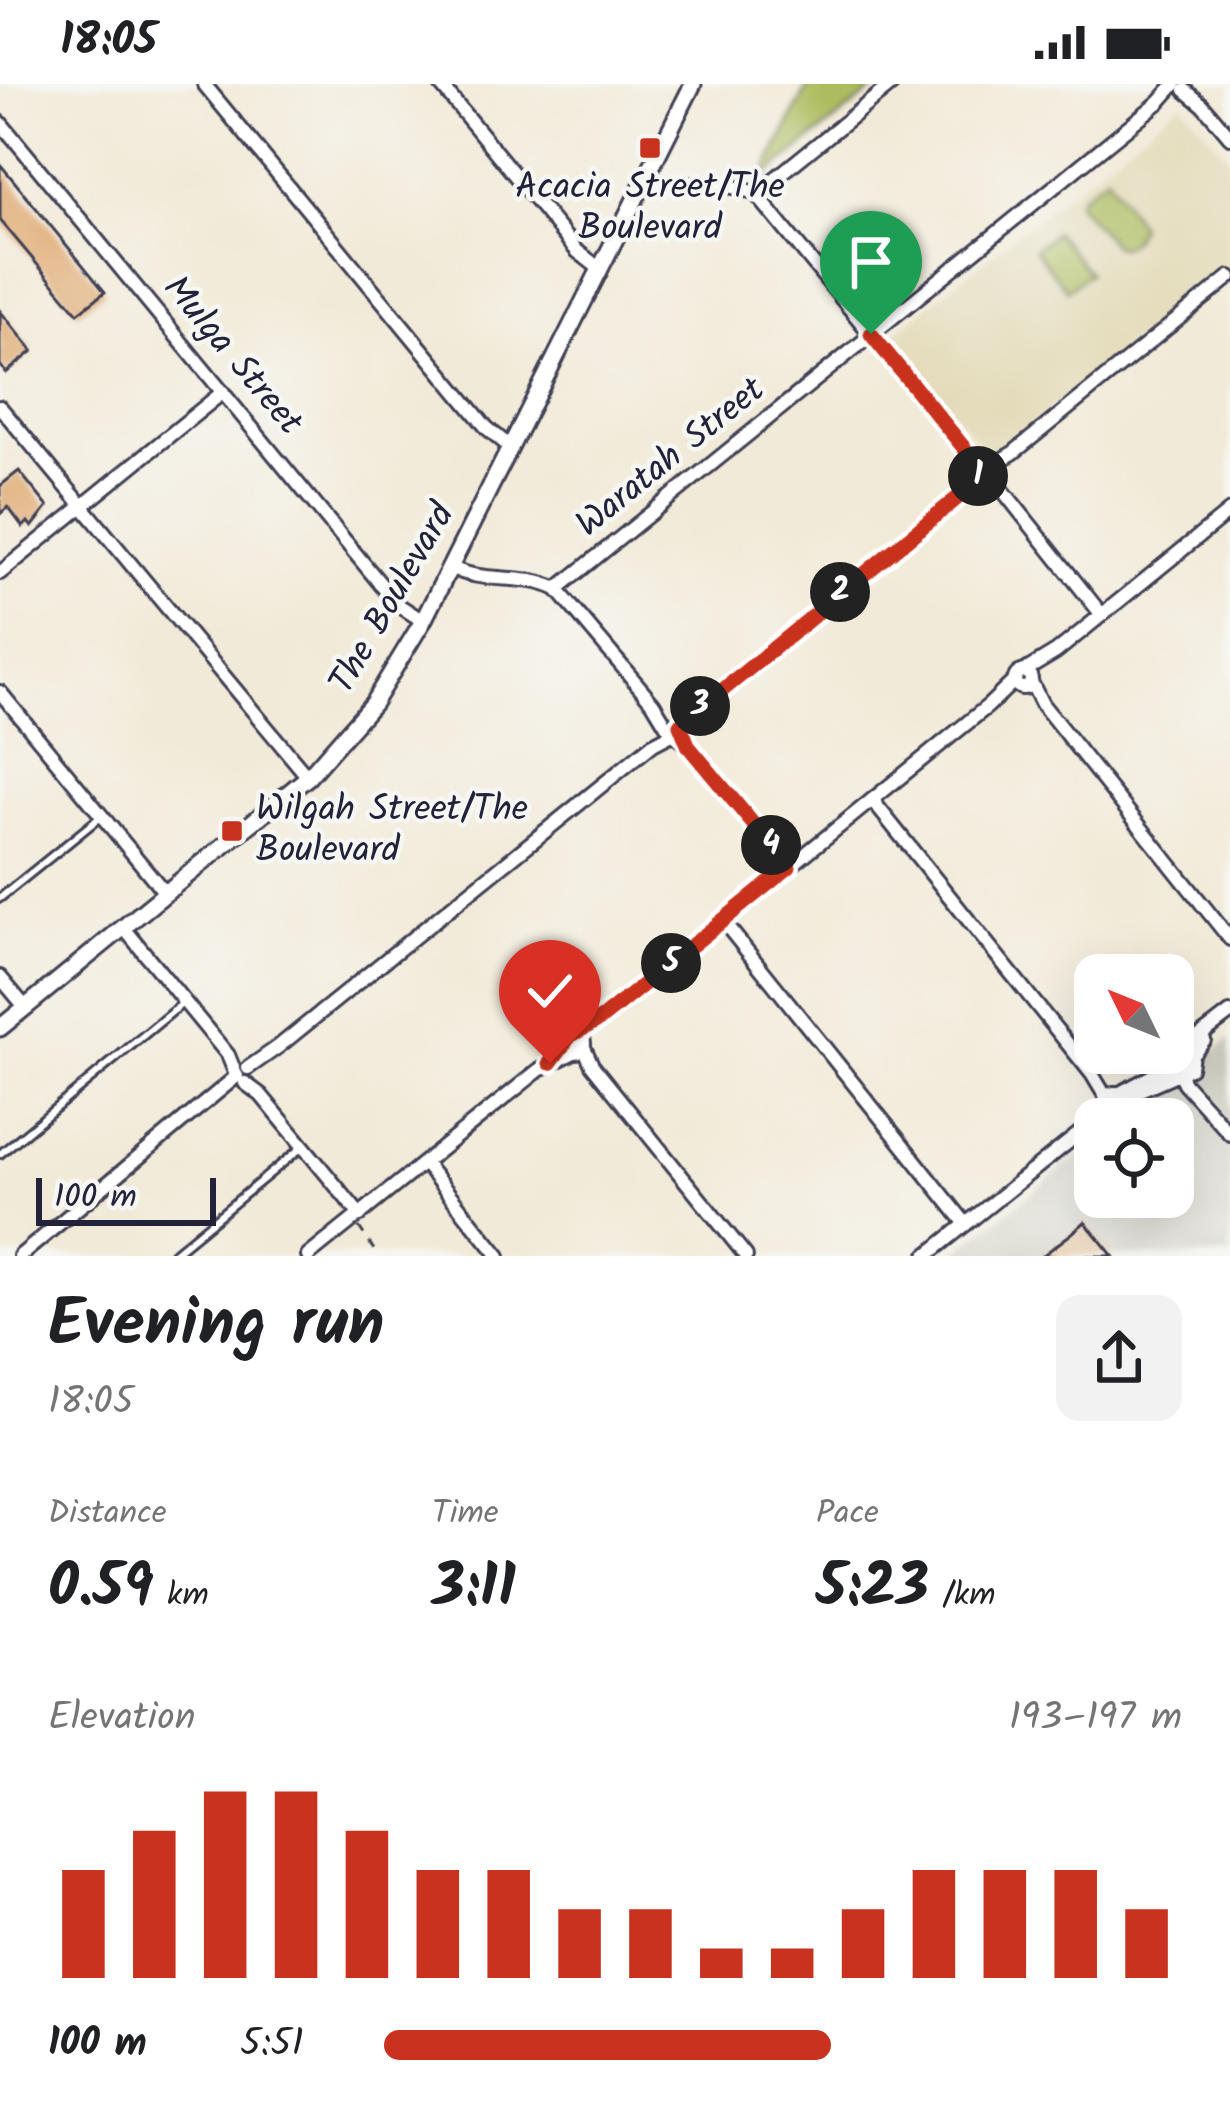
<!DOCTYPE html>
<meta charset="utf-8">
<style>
:root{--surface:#fff;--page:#f2f2f2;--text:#202124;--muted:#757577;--accent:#c8321e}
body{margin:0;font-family:Kalam,sans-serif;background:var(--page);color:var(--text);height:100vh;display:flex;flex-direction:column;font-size:45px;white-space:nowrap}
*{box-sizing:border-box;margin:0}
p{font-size:39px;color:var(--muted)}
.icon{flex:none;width:66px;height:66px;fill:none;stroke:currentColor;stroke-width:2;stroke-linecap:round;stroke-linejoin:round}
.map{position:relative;height:1172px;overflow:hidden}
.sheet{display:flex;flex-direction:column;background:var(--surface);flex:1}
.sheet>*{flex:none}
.needle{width:78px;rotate:313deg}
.controls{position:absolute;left:1074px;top:870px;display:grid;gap:24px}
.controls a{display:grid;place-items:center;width:120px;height:120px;border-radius:24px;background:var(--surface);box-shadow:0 12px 48px #0002;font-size:60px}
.scale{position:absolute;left:36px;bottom:30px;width:180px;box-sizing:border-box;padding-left:12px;border:6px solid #22223b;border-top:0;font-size:33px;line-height:42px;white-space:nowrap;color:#22223b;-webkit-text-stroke:9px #f6f6f2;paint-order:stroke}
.pin{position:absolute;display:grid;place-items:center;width:102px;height:102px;color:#fff;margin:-123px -51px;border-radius:50% 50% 50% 0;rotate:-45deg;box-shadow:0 0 12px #0007}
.pin .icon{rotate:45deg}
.km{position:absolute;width:60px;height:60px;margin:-30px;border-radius:50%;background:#222;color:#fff;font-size:33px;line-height:60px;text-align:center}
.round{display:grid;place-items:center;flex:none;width:126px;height:126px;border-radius:24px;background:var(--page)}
.summary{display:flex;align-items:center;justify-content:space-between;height:204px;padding:0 48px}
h1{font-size:66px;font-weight:700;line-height:90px}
.metrics{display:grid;grid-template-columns:repeat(3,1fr);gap:18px;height:204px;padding:12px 48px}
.metrics div{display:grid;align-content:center}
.metrics b{font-size:60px;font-weight:700}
.metrics small{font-size:33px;font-weight:400}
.metrics p{font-size:33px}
.chart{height:336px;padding:24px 48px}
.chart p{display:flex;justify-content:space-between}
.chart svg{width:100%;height:216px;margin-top:12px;stroke:var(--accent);stroke-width:6}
ul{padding:0 48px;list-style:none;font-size:39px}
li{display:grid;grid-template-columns:192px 144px 1fr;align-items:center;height:90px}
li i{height:30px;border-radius:15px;background:var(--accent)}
.status{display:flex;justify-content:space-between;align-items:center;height:84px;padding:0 60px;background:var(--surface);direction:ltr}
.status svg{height:33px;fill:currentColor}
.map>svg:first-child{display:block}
.built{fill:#e4dbba}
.industrial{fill:#c6c5b8}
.green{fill:#adbc5e;stroke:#686f4c;stroke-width:3}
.building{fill:#dea66b}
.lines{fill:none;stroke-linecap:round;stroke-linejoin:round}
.service-casing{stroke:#414053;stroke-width:12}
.minor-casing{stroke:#414053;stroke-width:18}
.tertiary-casing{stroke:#414053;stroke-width:21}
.path{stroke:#414053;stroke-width:3;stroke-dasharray:9 9;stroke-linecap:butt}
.service{stroke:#fff;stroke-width:6}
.minor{stroke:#fff;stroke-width:12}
.tertiary{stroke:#fff;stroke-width:15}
.route-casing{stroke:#fff;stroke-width:24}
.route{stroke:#c8321e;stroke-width:15}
.poi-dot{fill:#c8321e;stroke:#f6f6f2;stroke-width:4.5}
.labels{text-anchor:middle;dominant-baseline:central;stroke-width:9;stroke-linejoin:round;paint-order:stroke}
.poi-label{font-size:36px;fill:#22223b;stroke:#f6f6f2}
.street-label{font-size:36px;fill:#22223b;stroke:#f6f6f2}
</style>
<div class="status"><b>18:05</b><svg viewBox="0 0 49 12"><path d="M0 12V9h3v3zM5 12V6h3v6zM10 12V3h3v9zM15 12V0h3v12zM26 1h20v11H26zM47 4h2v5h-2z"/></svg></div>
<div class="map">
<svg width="1230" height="1172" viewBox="0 0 1230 1172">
<rect width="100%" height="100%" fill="#f6f6f2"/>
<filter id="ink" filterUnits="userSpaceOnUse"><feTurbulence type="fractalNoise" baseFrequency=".00833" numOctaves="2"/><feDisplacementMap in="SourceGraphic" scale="24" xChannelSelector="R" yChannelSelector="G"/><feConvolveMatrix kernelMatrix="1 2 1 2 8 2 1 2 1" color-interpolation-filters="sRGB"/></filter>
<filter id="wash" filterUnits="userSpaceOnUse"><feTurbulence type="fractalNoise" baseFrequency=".004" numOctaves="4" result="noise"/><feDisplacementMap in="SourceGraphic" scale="48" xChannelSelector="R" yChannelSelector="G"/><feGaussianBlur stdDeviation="2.7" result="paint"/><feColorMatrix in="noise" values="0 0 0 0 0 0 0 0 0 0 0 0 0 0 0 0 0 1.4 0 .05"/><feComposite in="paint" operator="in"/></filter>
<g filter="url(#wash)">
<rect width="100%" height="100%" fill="#f2ead8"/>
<polygon class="built" points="1181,18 1230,75 1230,179 991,373 892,257 892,251"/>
<polygon class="industrial" points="1230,955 1230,1172 951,1172 1095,1060 1095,1113 1173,1113 1173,1035 1127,1035"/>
<g class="green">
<polygon points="809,0 881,0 762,95"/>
<polygon points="1107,91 1139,142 1132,156 1122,163 1114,162 1077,119 1078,114"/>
<polygon points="1055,148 1089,189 1067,206 1034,165"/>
</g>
<g id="blocks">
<g class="building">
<polygon points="0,80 105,208 78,229 0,136"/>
<polygon points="0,227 33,267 6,289 0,281"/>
<polygon points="19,387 48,423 32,443 28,438 23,443 8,423 0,430 0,402"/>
<polygon points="1085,1138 1113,1172 1042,1172 1071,1150"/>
</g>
</g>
</g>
<g filter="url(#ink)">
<use href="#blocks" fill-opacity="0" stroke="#414053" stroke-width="3"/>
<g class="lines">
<g class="service-casing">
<g id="service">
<polyline points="0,814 99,734"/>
<polyline points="0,1070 184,918"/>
<polyline points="170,1172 301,1064"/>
</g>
</g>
<g class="minor-casing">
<g id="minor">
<polyline points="204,0 487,344 510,363"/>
<polyline points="440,0 577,167 600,185"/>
<polyline points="1185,6 1203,21 1230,53"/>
<polyline points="0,38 397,520 423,537"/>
<path d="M645 94C681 107 723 94 756 110L969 370 979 388"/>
<polyline points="756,110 892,0"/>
<polyline points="0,323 308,693"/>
<polyline points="989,383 1013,369 1230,193"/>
<polyline points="993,394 1102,531"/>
<path d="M450 483C484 501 523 488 557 505L653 619 667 642"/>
<polyline points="0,489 223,308"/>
<polyline points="557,505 1159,18 1175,0"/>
<circle cx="1023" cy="596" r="8"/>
<polyline points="1023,588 1056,568 1230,427"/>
<polyline points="1031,598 1042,620 1230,855"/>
<polyline points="0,608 166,810"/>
<polyline points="680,641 966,407 983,397"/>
<polyline points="674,650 689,663 789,783"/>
<polyline points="872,716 1092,990 1107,1015"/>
<polyline points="723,837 966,1140"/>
<polyline points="124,844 228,971 236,991"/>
<polyline points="0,893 26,924"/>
<polyline points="1230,929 1188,961 1176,982 1184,999 1230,1050"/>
<circle cx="575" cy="959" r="9"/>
<polyline points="576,951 603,934 988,622 1015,596"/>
<polyline points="583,961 592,981 746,1172"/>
<polyline points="248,984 278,963 653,660 672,650"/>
<polyline points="245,999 261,1011 360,1131"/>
<circle cx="1115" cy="1019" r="10"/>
<polyline points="1118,1010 1167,984 1183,983"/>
<polyline points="1125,1019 1140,1006 1190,984 1192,970 1204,956"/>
<polyline points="424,1079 499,1172"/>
<polyline points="20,1172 237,992"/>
<polyline points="308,1172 539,986 574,968"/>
<polyline points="926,1172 1086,1044 1106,1020"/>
</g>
</g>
<g class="tertiary-casing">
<polyline id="tertiary" points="0,944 308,693 373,619 423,537 693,0"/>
</g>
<polyline class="path" points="359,1143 378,1172"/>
<use href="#service" class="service"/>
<use href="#minor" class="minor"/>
<use href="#tertiary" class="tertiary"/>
</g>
</g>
<g class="lines" filter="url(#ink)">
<g class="route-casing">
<polyline id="route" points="550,979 570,952 602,934 789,783 689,663 680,641 966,407 979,391 969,370 871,250"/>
</g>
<use href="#route" class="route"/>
</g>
<g class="poi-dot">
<rect x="638" y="52" width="24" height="24" rx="6"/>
<rect x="220" y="735" width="24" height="24" rx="6"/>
</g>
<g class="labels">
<g class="poi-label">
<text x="650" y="104">Acacia Street/The<tspan x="650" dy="41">Boulevard</tspan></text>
<text x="256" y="726" text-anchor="start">Wilgah Street/The<tspan x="256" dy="41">Boulevard</tspan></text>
</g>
<g class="street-label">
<text transform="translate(232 272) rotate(50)">Mulga Street</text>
<text transform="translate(671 374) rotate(-39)">Waratah Street</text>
<text transform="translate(393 515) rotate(-60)">The Boulevard</text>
</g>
</g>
</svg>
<div class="controls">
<a><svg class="needle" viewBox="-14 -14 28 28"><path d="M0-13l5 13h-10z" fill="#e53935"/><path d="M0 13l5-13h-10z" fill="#757577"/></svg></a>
<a><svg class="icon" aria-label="locate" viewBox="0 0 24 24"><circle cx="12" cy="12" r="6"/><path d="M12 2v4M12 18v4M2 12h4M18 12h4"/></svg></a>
</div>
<div class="scale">100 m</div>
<div class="pin" style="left:871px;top:250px;background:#1e9e55"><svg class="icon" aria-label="arrive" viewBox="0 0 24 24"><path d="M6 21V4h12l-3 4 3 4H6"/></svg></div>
<div class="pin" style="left:550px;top:979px;background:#d93025"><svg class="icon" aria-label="check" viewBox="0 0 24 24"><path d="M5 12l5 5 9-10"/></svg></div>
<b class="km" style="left:978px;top:392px">1</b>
<b class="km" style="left:840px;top:508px">2</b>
<b class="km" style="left:700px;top:622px">3</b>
<b class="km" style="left:771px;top:761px">4</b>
<b class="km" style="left:671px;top:879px">5</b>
</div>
<section class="sheet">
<div class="summary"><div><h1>Evening run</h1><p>18:05</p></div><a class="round"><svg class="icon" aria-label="share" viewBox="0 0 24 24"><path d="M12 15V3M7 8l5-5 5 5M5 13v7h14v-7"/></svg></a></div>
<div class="metrics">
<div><p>Distance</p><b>0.59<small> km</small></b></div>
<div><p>Time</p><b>3:11</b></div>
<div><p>Pace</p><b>5:23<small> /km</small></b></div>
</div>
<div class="chart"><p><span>Elevation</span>193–197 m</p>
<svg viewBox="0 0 160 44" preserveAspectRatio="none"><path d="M5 44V22M15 44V14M25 44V6M35 44V6M45 44V14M55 44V22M65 44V22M75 44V30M85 44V30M95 44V38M105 44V38M115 44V30M125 44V22M135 44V22M145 44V22M155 44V30"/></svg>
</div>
<ul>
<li><b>100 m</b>5:51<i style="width:56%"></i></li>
</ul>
</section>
